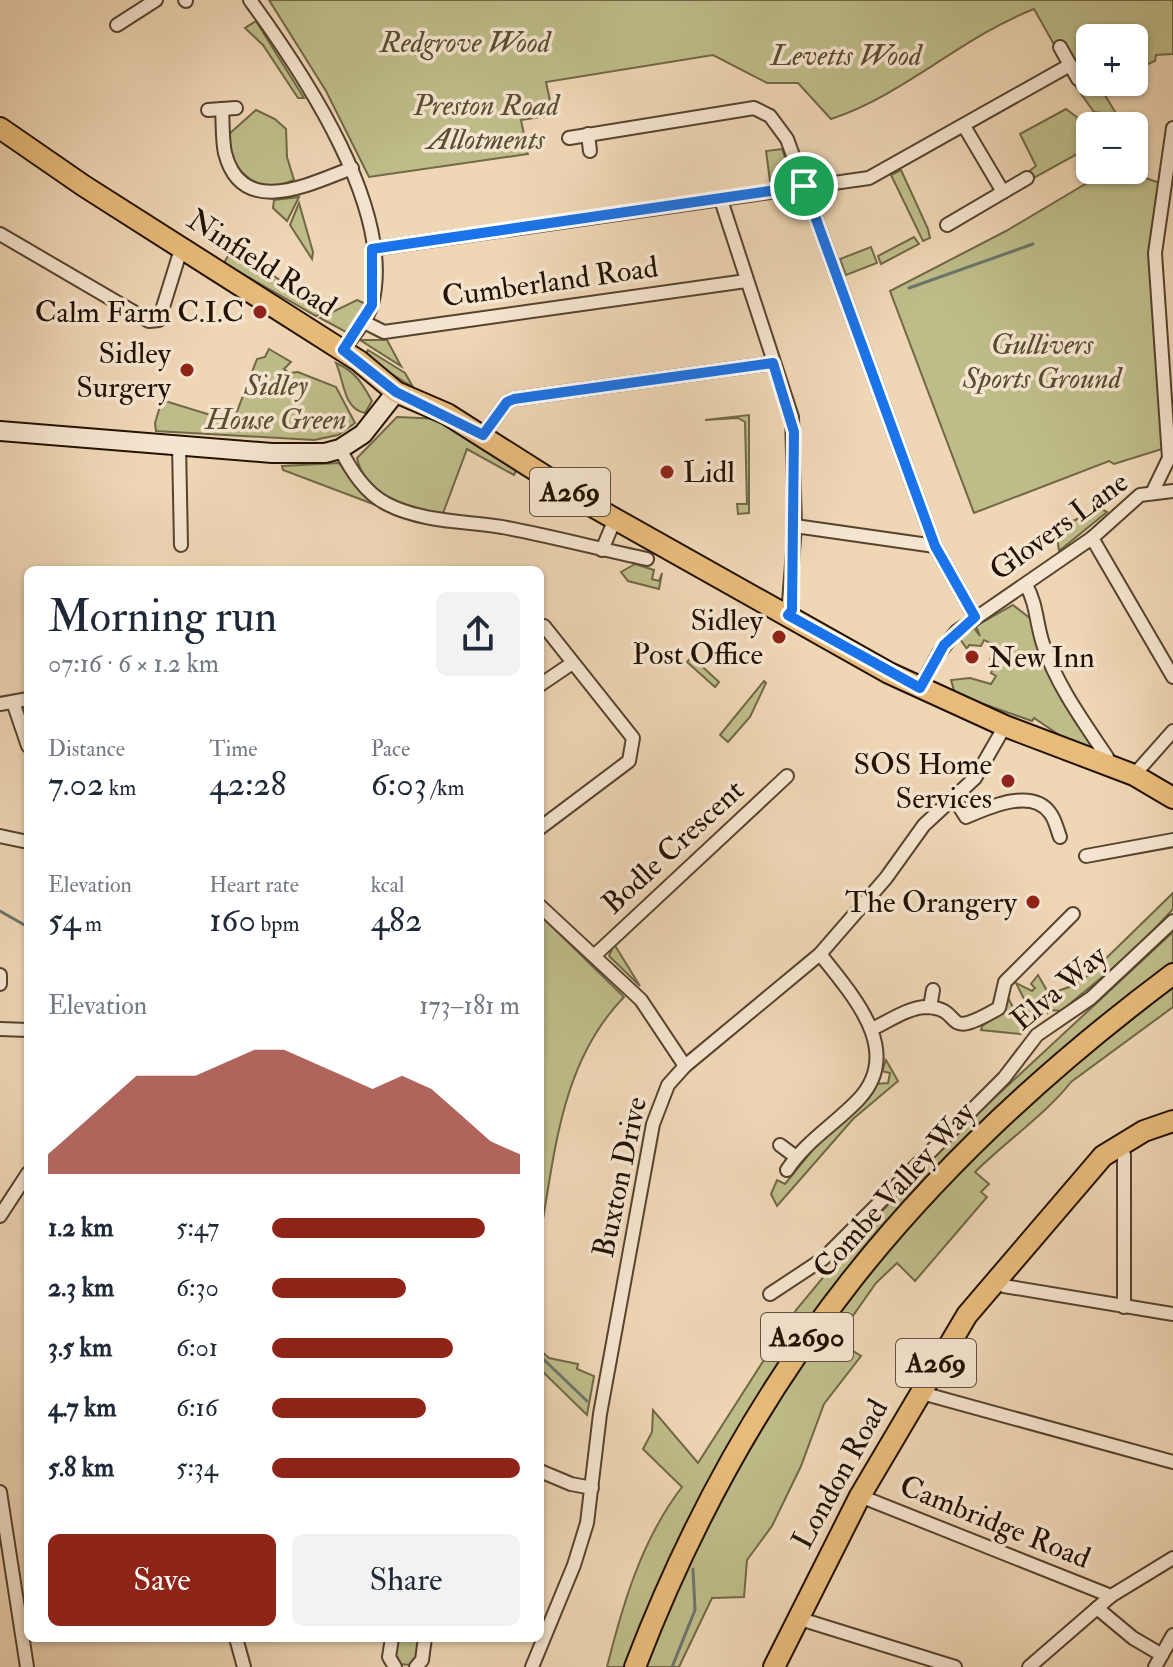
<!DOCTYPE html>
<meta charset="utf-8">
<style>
:root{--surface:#fff;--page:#f2f2f3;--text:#1f2937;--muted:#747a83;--accent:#8f2418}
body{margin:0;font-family:"IM FELL Double Pica",serif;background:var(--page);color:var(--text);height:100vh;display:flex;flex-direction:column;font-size:30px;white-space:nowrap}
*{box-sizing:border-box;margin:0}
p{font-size:26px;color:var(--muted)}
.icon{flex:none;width:44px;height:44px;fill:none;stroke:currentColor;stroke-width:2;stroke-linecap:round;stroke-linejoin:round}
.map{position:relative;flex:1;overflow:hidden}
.panel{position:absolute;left:24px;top:566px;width:520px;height:1076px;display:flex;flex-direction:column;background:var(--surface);border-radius:12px;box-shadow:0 2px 6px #0004}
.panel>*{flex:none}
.controls{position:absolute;left:1076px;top:24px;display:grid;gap:16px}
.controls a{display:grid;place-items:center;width:72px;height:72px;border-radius:12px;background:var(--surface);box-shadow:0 2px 6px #0004;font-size:40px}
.pin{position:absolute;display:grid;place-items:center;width:68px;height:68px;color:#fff;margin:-34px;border:4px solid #fff;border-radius:50%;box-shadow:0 2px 8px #0007}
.round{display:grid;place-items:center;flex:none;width:84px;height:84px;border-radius:12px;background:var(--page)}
.summary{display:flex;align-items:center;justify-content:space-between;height:136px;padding:0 24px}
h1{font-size:44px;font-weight:600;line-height:60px}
.figures{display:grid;grid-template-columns:repeat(3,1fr);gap:12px;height:136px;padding:8px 24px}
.figures div{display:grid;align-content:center}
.figures b{font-size:34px;font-weight:600}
.figures small{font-size:22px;font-weight:400}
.figures p{font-size:22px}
.chart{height:224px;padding:16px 24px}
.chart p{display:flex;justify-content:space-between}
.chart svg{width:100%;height:144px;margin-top:8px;fill:var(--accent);opacity:.7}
.cta{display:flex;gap:16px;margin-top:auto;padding:16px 24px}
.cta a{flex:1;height:92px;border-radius:12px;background:var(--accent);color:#fff;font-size:32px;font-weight:600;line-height:92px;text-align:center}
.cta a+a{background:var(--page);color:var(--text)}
ul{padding:0 24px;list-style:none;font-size:26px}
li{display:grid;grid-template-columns:128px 96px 1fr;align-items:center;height:60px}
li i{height:20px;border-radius:10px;background:var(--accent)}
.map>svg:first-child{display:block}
.green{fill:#bebd8a;stroke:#706846;stroke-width:2}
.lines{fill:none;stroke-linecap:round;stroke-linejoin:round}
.stream{stroke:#6a766b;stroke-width:3}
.street-casing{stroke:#56432e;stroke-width:16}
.secondary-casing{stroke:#231201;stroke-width:22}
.primary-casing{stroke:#231201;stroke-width:24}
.street{stroke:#f5e4cf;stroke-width:12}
.secondary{stroke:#f5e4cf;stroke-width:18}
.primary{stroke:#e8bb7a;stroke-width:20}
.route-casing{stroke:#fff;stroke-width:16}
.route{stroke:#1a73e8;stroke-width:10}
.poi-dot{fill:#8f2418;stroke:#f5e4cf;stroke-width:3}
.labels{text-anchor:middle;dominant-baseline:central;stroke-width:7;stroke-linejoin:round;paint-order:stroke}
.shield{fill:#f5e4cf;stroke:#62513f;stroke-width:2}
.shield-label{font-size:28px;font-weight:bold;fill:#231201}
.park-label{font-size:30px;font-style:italic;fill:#594e31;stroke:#f5e4cf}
.street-label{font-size:30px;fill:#231201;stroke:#f5e4cf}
.poi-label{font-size:30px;fill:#231201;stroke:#f5e4cf;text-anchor:end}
</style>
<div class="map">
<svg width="1173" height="1667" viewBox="0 0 1173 1667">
<rect width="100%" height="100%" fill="#efd6b5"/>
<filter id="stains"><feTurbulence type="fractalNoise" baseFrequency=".0025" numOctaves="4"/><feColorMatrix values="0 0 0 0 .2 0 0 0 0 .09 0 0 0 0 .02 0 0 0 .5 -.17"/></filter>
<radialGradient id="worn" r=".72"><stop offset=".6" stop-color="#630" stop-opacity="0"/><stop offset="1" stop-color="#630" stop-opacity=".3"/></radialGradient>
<g class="green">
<path d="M269 0H1173V54L1156 55 1155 61 1134 70V38H1090V82H1110L1100 87 1117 115 1094 112 1074 84 1083 79 1056 48 1034 9C962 37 904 95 831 119L798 83H767L713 55 546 82 553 115 521 120 528 154 369 177 326 91Z"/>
<polygon points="256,21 304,98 298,98 263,45 245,28"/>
<polygon points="1066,109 1090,127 1090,147 1032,179 1028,172 1036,166 1020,134"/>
<path d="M256 110 275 119 286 129 287 157 294 180 274 188C244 182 231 166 228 135Z"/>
<polygon points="782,149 789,169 783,180 770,181 766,151"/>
<polygon points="901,170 928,229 930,238 923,241 891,175"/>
<polygon points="1109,170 1122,170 1160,183 1162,449 1114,464 1109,461 974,513 890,291 1006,231"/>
<polygon points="299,197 287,221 273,208 274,200"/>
<polygon points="299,203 313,252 312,259 290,225"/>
<polygon points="914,237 919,244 881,264 878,256"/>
<polygon points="871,247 877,263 846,275 840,259"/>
<polygon points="232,249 241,254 326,311 316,316 224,263"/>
<polygon points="357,300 366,304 359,319 346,332 320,318"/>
<polygon points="360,340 387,340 401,366"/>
<polygon points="269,349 291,362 284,369 289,373 298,372 336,387 355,423 338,435 314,440 156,431 155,423 162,400 233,422 257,359 265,357"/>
<polygon points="368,350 405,373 413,387 364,357"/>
<path d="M336 363C355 371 362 383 372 401L365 413C343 409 344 380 336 363Z"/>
<polygon points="749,415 749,513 738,514 737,504 747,504 745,422 738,418 705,420"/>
<path d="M397 417 443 419 519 464 514 475 467 449 442 516C409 508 365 496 357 458Z"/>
<polygon points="339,463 360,490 381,507 283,470 282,466"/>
<polygon points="1101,509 1107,512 1059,551 1056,528"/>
<polygon points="635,564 654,570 652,579 659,581 662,573 659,589 628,581 621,572"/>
<polygon points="1013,605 1031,619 1098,751 1074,745 1034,718 1032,721 955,694 951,680 970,678 991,684 996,676 991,673 996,661 990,659 995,645 984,640 981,646 969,645 967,649 960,639 974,628 980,636 976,626"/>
<polygon points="692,657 719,682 715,687 687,662"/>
<polygon points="764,681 766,683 750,717 728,742 720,735"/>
<polygon points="1173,893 1173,909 1136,949 1061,1011 1051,1010 1021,1034 981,1030 982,1026 1002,1013 1007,996 1015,1011 1027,1005 1016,983 1032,991 1035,988 1031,984 1038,975 1049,994 1072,986 1090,974"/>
<path d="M540 915 624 997C561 1062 555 1152 540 1237Z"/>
<path d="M1173 932V965L844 1274 771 1376 728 1447 673 1553 625 1667H607C623 1603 642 1539 682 1487L643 1449 652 1432 653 1410 698 1463 796 1310 835 1263 913 1177 990 1102Z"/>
<polygon points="614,944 640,986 609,956"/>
<path d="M1173 987V1007L1071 1082C1048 1112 1004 1143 975 1172L989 1184 981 1192 987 1197 915 1281 897 1263 876 1283 836 1340 861 1356 824 1404 801 1466 772 1526 747 1560 744 1597 712 1598 679 1667H643L696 1542 800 1358 956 1168 1067 1071Z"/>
<polygon points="886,1060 898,1081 853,1119 777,1206 771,1194 777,1180 785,1184 828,1131 875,1084 888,1083 890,1073 882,1071"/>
<polygon points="540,1350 549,1358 578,1364 577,1369 594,1376 587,1415 540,1369"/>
<polygon points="396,1638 421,1638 418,1660 413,1665 397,1664 393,1657"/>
</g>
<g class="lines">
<g class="stream">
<polyline points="909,288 1033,244"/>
<polyline points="0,911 28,927"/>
<polyline points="540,1356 587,1401"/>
<polyline points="672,1667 695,1610 693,1569"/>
</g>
<g class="street-casing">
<g id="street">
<polyline points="185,0 186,1"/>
<path d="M250 0C303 73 396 210 372 304 367 321 353 336 343 350"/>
<polyline points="117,25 156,0"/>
<polyline points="1060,47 1078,79"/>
<path d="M222 109C223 123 222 139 225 153 242 219 310 184 352 168"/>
<polyline points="208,110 236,108"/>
<polyline points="964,126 1003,192"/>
<polyline points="588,134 590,151"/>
<polyline points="569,138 754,108 770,116 787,139 935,546 975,617"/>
<polyline points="721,200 792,417 795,526 788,615"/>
<polyline points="947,225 1027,178"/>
<polyline points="0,234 149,321 159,320 182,246"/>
<polyline points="372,249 869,178 1070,65"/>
<polyline points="364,322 384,332 746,281"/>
<polyline points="483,435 507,402 514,399 773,363"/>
<polyline points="179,444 181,545"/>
<path d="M340 449C351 470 365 493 387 504 422 522 464 521 502 527 551 536 599 549 647 559"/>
<polyline points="1153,491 1169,458 1155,253 1173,128"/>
<polyline points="795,526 935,546"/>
<polyline points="1092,538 1173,677"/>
<polyline points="602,550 615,519"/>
<path d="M1026 585C1037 604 1036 623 1043 644 1057 686 1083 721 1107 757L1105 765"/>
<polyline points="540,685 571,664"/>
<polyline points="920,688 939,653 957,631 1092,538 1140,495 1173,491"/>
<polyline points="13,702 28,746"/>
<polyline points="0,704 28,699"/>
<polyline points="1134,775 1173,731"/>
<path d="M954 798 966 817C987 808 1032 787 1050 813 1055 819 1057 829 1060 837"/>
<polyline points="540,828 629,761 633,738 544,626"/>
<polyline points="0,836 28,842"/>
<polyline points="1086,856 1173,840"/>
<polyline points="540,906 641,1000 685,1066"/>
<polyline points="594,956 787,776"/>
<polyline points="0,975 0,984"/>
<polyline points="930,1007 933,990"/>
<path d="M874 1028C889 1021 909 1007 927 1007 967 1009 939 1043 999 1008L1005 982 1073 914"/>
<polyline points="0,1029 28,1030"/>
<polyline points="1119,1144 1124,1155 1124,1307"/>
<polyline points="780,1145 796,1157"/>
<path d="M787 1170C806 1141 834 1125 858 1100 905 1051 852 995 820 954"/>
<polyline points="0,1216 28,1173"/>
<polyline points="996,1281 1004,1286 1173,1314"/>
<polyline points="770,1294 823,1259 1004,1078 1037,1035 1091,998 1173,921"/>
<polyline points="918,1392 1173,1462"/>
<polyline points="540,1471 571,1484 592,1488"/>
<polyline points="0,1492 27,1667"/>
<polyline points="860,1496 1111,1596"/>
<polyline points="1097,1608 1133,1638 1162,1655"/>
<polyline points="797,1618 955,1667"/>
<polyline points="236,1638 244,1667"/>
<polyline points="392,1638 389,1657 395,1667"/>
<polyline points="416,1667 422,1660 425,1638"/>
<polyline points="532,1667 574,1565 587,1523 600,1414 653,1124 668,1085 685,1066 820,954 886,878 924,825 975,778 1005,726"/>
<polyline points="1029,1667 1111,1596 1173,1558"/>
<polyline points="1155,1667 1173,1635"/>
</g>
</g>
<g class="secondary-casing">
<polyline id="secondary" points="0,431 272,453 325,453 340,449 363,434 396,392"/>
</g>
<g class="primary-casing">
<g id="primary">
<polyline points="0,128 84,186 359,361 396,392 447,414 592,506 889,673 1005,726 1134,775 1173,798"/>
<path d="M635 1667C749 1369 919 1164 1173 974"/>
<polyline points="774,1667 860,1496 967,1315 1103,1156 1144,1131 1173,1121"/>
</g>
</g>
<use href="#street" class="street"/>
<use href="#secondary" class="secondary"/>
<use href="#primary" class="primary"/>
</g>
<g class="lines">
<g class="route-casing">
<polygon id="route" points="804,186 935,546 975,617 944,645 920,688 788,615 792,610 794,432 773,363 514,399 507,402 483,435 396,392 343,350 372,305 372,249"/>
</g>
<use href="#route" class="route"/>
</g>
<g class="poi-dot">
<circle cx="260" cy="312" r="8"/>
<circle cx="187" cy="370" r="8"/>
<circle cx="667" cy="472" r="8"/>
<circle cx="779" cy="637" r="8"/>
<circle cx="972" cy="657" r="8"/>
<circle cx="1008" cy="781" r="8"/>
<circle cx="1033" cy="902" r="8"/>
</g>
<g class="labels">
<g class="shield">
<rect x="530" y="468" width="80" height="48" rx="6"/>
<rect x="761" y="1313" width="92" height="48" rx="6"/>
<rect x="896" y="1339" width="80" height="48" rx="6"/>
</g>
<g class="shield-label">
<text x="570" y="492">A269</text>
<text x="807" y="1337">A2690</text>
<text x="936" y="1363">A269</text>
</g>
<g class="park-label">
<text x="465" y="42">Redgrove Wood</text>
<text x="846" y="55">Levetts Wood</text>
<text x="486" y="105">Preston Road<tspan x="486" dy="34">Allotments</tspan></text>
<text x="1042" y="344">Gullivers<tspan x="1042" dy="34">Sports Ground</tspan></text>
<text x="276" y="385">Sidley<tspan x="276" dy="34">House Green</tspan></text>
</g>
<g class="street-label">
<text transform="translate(262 263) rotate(33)">Ninfield Road</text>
<text transform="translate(550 282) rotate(-8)">Cumberland Road</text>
<text transform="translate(1059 526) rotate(-36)">Glovers Lane</text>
<text transform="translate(673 847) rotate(-43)">Bodle Crescent</text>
<text transform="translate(1059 988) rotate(-40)">Elva Way</text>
<text transform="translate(620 1177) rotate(-78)">Buxton Drive</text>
<text transform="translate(894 1190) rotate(-48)">Combe Valley Way</text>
<text transform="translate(840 1474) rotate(-61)">London Road</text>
<text transform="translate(995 1522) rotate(22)">Cambridge Road</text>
</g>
<g class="poi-label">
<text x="244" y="312">Calm Farm C.I.C</text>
<text x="171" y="353">Sidley<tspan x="171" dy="34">Surgery</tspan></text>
<text x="683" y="472" text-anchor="start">Lidl</text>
<text x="763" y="620">Sidley<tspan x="763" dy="34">Post Office</tspan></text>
<text x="988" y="657" text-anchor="start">New Inn</text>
<text x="992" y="764">SOS Home<tspan x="992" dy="34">Services</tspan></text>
<text x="1017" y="902">The Orangery</text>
</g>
</g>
<rect width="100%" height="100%" filter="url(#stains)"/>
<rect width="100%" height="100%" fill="url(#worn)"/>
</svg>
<div class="controls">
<a>+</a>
<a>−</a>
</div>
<div class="pin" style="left:804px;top:186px;background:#1e9e55"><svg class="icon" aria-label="arrive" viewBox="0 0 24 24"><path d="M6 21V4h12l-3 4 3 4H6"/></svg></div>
<section class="panel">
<div class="summary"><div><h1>Morning run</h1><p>07:16 · 6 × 1.2 km</p></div><a class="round"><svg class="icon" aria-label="share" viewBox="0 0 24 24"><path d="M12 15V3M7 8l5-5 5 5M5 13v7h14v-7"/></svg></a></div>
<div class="figures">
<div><p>Distance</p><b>7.02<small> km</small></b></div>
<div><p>Time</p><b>42:28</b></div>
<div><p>Pace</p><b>6:03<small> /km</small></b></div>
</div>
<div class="figures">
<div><p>Elevation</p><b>54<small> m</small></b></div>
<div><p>Heart rate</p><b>160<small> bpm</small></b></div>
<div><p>kcal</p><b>482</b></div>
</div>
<div class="chart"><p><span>Elevation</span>173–181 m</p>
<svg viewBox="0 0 160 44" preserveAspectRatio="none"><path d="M0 44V38L10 30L20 22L30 14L40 14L50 14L60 10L70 6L80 6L90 10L100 14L110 18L120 14L130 18L140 26L150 34L160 38V44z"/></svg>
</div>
<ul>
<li><b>1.2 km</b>5:47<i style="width:86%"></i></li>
<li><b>2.3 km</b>6:30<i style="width:54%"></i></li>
<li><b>3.5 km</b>6:01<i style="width:73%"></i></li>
<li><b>4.7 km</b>6:16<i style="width:62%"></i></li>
<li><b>5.8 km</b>5:34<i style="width:100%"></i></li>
</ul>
<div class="cta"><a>Save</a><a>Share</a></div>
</section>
</div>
